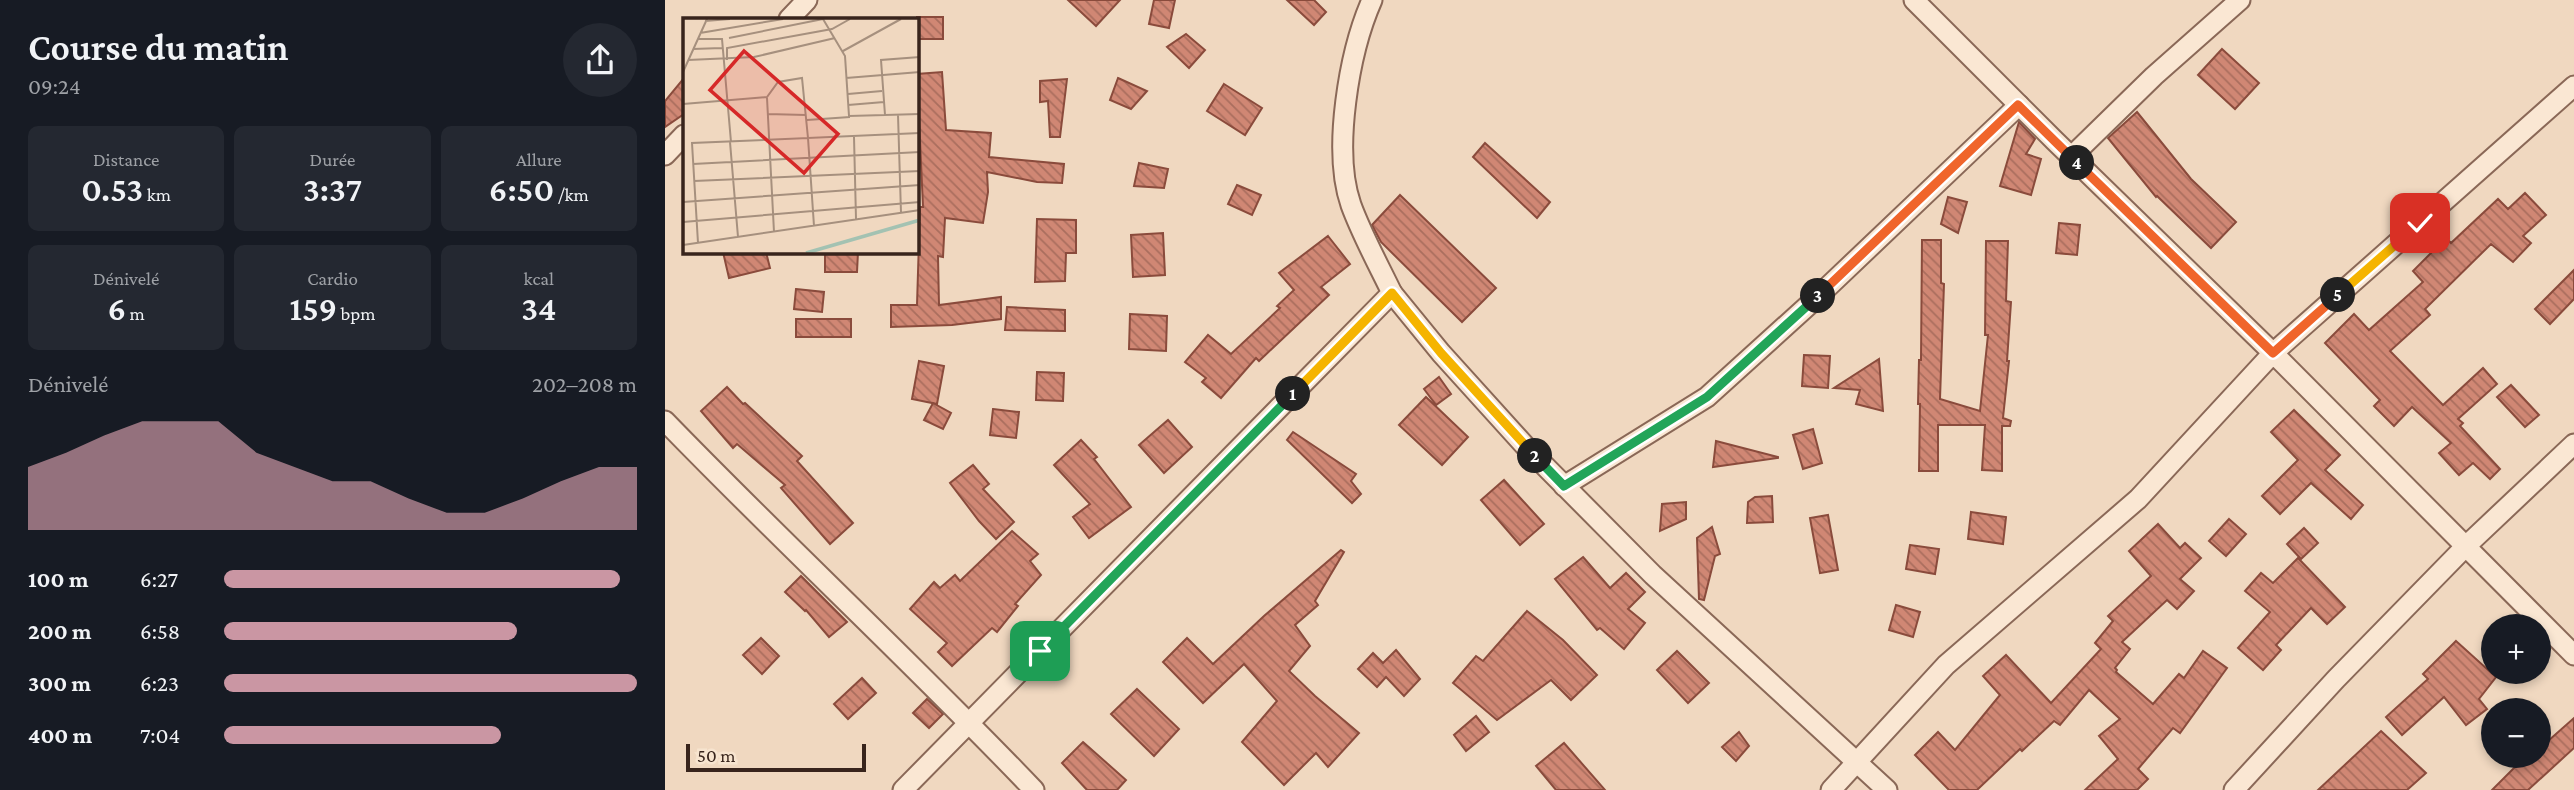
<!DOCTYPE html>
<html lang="fr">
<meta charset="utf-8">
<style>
:root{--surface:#171b24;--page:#242831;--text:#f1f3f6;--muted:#9ea1a6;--accent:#ca96a3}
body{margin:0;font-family:"Crimson Pro",serif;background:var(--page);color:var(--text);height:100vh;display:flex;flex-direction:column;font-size:26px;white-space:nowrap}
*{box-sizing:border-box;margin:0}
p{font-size:23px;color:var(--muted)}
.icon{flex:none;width:38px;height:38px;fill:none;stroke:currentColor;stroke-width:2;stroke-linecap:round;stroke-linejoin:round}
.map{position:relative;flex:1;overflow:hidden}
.details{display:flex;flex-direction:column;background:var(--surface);width:665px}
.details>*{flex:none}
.controls{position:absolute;left:1816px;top:614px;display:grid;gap:14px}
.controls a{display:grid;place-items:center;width:70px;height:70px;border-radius:50%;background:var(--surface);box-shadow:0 4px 10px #0003;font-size:35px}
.scale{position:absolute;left:21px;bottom:18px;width:180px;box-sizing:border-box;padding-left:7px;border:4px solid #38241c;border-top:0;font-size:19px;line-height:24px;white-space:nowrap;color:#38241c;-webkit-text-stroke:5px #f7e4cf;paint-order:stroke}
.pin{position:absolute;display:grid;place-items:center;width:60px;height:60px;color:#fff;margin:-30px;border-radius:14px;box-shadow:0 4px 10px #0006}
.km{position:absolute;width:35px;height:35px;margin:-18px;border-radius:50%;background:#222;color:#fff;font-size:19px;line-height:35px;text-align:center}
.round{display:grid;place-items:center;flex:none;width:74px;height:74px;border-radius:37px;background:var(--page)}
.headline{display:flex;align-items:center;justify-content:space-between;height:119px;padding:0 28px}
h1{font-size:38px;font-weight:600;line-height:52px}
.figures{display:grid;grid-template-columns:repeat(3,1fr);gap:10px;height:119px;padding:7px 28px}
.figures div{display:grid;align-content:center;border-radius:10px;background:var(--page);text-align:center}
.figures b{font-size:35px;font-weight:600}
.figures small{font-size:19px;font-weight:400}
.figures p{font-size:19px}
.chart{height:196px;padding:14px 28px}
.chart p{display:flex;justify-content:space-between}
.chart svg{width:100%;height:126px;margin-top:7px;fill:var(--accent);opacity:.7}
ul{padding:0 28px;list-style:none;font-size:23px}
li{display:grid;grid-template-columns:112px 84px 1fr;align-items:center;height:52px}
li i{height:18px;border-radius:9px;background:var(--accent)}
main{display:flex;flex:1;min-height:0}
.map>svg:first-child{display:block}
.building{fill:url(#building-back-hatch);stroke:#8a4b3c;stroke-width:2}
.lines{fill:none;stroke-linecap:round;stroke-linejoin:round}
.street-casing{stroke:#8a6857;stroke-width:23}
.street{stroke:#fae7d3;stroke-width:19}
.split-1-casing{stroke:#fff;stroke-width:14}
.split-2-casing{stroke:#fff;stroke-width:14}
.split-3-casing{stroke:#fff;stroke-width:14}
.split-4-casing{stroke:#fff;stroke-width:14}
.split-5-casing{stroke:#fff;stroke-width:14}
.split-6-casing{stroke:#fff;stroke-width:14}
.split-1{stroke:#22a559;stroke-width:9}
.split-2{stroke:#f5b400;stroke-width:9}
.split-3{stroke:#22a559;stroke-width:9}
.split-4{stroke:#f0652b;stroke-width:9}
.split-5{stroke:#f0652b;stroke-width:9}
.split-6{stroke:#f5b400;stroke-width:9}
.inset-river{fill:none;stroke:#a3c2b2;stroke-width:3.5}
.inset-road{fill:none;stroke:#a6907e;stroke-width:2}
.view{fill:#d62828;fill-opacity:0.15;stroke:#d62828;stroke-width:3.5}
.inset-edge{fill:none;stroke:#38241c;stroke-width:3.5}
</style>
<main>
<section class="details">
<div class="headline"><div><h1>Course du matin</h1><p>09:24</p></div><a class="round"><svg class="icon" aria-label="share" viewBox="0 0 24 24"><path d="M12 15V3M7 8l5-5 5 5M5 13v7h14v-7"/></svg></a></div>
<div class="figures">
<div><p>Distance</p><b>0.53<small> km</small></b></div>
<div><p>Durée</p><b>3:37</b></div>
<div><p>Allure</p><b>6:50<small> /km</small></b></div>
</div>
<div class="figures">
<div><p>Dénivelé</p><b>6<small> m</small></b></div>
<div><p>Cardio</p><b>159<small> bpm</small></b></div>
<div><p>kcal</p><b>34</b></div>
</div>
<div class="chart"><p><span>Dénivelé</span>202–208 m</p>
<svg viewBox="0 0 160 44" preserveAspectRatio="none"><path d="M0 44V22L10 17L20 11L30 6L40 6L50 6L60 17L70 22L80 27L90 27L100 33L110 38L120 38L130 33L140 27L150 22L160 22V44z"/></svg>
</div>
<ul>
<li><b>100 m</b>6:27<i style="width:96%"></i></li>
<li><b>200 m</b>6:58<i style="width:71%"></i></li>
<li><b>300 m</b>6:23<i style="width:100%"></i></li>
<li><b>400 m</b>7:04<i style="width:67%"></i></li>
</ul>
</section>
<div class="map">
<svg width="1909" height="790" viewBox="0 0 1909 790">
<defs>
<pattern id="building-back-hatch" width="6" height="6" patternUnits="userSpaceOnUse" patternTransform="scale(1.75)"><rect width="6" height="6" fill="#d08774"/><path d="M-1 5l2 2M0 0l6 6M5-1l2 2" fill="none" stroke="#aa6e5e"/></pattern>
</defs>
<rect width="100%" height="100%" fill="#f0d8c0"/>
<g class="building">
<polygon points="403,0 455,0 431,26"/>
<polygon points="489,0 510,0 504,28 484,24"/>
<polygon points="622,0 649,0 661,12 649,25"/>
<rect x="252" y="17" width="26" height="22"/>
<polygon points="521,34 540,50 524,68 502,47"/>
<polygon points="1557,49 1594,83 1570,109 1533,75"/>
<polygon points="277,72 281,130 326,133 324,157 399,164 397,183 372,182 322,172 323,192 318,223 280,218 278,257 273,256 274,305 336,297 336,319 287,325 226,327 226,305 252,305 255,207 258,207 252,74"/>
<polygon points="19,78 19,114 0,127 0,101"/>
<polygon points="453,78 482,91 466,109 445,100"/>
<polygon points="402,79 395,137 385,137 383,101 375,102 375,81"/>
<polygon points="559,84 597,108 580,135 542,111"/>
<polygon points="1472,112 1526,179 1571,222 1546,248 1492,196 1491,197 1443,138"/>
<polygon points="1354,122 1370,139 1361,154 1376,159 1366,195 1335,186"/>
<polygon points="820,143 885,202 872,218 808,157"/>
<polygon points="474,163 503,169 499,188 469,186"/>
<polygon points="572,185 596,195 587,215 563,204"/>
<polygon points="1860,193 1881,215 1858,236 1866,243 1848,262 1826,244 1760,309 1765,315 1725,351 1778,405 1818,368 1832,384 1793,419 1798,423 1795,426 1835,469 1825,479 1808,463 1794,475 1774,453 1786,443 1747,407 1729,426 1709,406 1715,400 1660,343 1689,314 1704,330 1758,282 1748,271 1781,238 1786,243 1833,199 1843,209"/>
<polygon points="735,195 831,288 797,322 716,242 707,225"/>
<polygon points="1283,197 1302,202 1293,233 1276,224"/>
<polygon points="372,219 411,220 411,253 401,253 400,281 370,282"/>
<polygon points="1394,223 1415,225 1412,255 1391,253"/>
<polygon points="498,233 500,275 468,277 466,235"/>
<polygon points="663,236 685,264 656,287 664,295 594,361 591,358 556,398 537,382 541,378 520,362 543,335 566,354 615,308 612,306 629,290 614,273"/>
<polygon points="1257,240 1276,240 1276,283 1279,284 1275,399 1315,411 1323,335 1320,335 1321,241 1343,241 1341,301 1346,302 1342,361 1344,361 1338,418 1346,421 1345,426 1337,426 1337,471 1317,470 1320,425 1273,425 1273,471 1254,471 1255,404 1253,404 1254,360 1256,360"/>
<polygon points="58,252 101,252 105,268 64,278"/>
<polygon points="160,252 193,252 192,272 160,272"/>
<polygon points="1909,270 1909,299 1885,324 1870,309"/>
<polygon points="131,289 159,292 157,312 129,309"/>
<polygon points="342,307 400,310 400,331 340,330"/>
<polygon points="465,314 502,316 501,351 464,349"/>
<rect x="131" y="319" width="55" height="18"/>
<polygon points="1139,355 1165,356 1163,388 1137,386"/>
<polygon points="1214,359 1218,411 1191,404 1195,390 1169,388"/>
<polygon points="254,361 279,366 272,404 247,399"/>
<polygon points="372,372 399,373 398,401 371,400"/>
<polygon points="774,377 786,394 771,405 759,389"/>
<polygon points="1846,385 1874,415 1860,427 1832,397"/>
<polygon points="62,387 78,404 80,403 137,456 132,461 188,523 165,544 116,488 120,485 72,444 68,448 36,411"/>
<polygon points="761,397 803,437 777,465 734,425"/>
<polygon points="268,403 286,413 278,429 259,420"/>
<polygon points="328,409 354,412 351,438 325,435"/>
<polygon points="1629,410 1675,455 1660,470 1698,505 1686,519 1646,483 1615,514 1597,496 1633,460 1606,432"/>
<polygon points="503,420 527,447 499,473 474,445"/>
<polygon points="1148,429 1157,463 1138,469 1128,435"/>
<polygon points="628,432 691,474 686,481 696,494 687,503 622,440"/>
<polygon points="416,440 432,457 429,459 466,507 424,538 408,517 425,504 389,465"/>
<polygon points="1051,441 1113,457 1113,458 1048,467"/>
<polygon points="308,465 324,484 318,489 349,522 331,539 314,521 285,483"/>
<polygon points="839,480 879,524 855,545 816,500"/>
<polygon points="1107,496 1108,522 1082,523 1083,502 1090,497"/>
<polygon points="1021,502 1021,519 995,531 997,504"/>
<polygon points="1306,512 1341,517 1338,544 1303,539"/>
<polygon points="1163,515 1173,570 1155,573 1145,518"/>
<polygon points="1564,519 1581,534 1561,556 1544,541"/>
<polygon points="1493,524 1515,548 1520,543 1536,558 1515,579 1529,591 1512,609 1502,600 1457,642 1465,649 1450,668 1452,670 1451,672 1488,704 1514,674 1519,678 1538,651 1562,668 1515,733 1508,728 1473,769 1483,779 1472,790 1420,790 1453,759 1434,736 1455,719 1424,690 1395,725 1389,721 1357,751 1355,749 1312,790 1284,790 1250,755 1273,732 1290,750 1335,695 1318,676 1341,655 1386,703 1436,649 1430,643 1448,621 1443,616 1486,576 1464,551"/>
<polygon points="1047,527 1055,554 1050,556 1039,600 1034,599 1032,538"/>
<polygon points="1639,528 1653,543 1636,559 1622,544"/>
<polygon points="347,531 373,554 365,561 376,575 350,604 353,606 332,632 327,628 287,666 273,652 282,643 245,609 269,582 275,588 290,575 295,581"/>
<polygon points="1245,545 1274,549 1270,574 1241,569"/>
<polygon points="676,550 679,552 650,601 653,605 630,625 645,646 624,671 650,696 694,733 663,767 651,753 619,785 577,742 612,701 579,664 538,703 498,662 522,638 548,664 599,616"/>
<polygon points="918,557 945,588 961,573 980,592 963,609 980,623 959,649 935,628 932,630 890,579"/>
<polygon points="1633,558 1680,607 1662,624 1646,608 1611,645 1616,650 1598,670 1573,648 1605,612 1580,591 1596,573 1608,583"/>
<polygon points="136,576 182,622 164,637 141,610 140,611 120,592"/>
<polygon points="1231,605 1255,612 1248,637 1224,630"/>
<polygon points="862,611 898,640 932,675 906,700 886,680 832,720 788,683 811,656 818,661"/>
<polygon points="96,638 114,656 97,674 78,655"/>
<polygon points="1791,641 1831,677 1814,699 1822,709 1801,725 1779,697 1737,735 1721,717 1763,679 1758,674"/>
<polygon points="731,650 755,679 739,696 721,677 712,687 693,669 708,653 718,663"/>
<polygon points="1012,651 1044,683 1023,703 992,670"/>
<polygon points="197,678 211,693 183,719 169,704"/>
<polygon points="472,689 514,729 489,756 446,714"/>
<polygon points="262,699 278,714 264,728 248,713"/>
<polygon points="811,716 824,732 801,751 789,735"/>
<polygon points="1909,718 1909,748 1863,790 1827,790 1861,756 1874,756 1874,749"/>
<polygon points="1716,731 1761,773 1742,790 1653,790"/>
<polygon points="1074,732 1084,746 1071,761 1057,747"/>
<polygon points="418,742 461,780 452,790 422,790 397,763"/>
<polygon points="899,743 940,790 891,790 871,766"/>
</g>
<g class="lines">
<g class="street-casing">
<g id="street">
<polyline points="1249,0 1390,141 1608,353 1909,86"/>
<polyline points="124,19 142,0"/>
<polyline points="0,155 19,135"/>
<polyline points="1406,157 1489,76 1575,0"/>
<polyline points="727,293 776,353 862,448 988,575 1222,790"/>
<path d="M0 421C121 546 249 664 369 790"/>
<polyline points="899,486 1042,397 1148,301 1354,105"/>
<path d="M238 790 727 293C713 264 697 235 686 205 667 151 684 52 707 0"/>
<polyline points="1166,790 1281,665 1473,499 1608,353 1909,655"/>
<polyline points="1569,790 1671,679 1800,547 1909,444"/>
</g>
</g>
<use href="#street" class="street"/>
</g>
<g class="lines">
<g class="split-1-casing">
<polyline id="split-1" points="375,651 628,394"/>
</g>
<g class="split-2-casing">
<polyline id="split-2" points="628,394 727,293 776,353 870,456"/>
</g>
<g class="split-3-casing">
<polyline id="split-3" points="870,456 899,486 1042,397 1153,296"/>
</g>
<g class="split-4-casing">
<polyline id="split-4" points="1153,296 1353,105 1412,163"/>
</g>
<g class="split-5-casing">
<polyline id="split-5" points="1412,163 1608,353 1673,295"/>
</g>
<g class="split-6-casing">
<polyline id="split-6" points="1673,295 1755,223"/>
</g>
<use href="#split-1" class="split-1"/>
<use href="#split-2" class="split-2"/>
<use href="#split-3" class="split-3"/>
<use href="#split-4" class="split-4"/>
<use href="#split-5" class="split-5"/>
<use href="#split-6" class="split-6"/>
</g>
<g transform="translate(18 18)">
<rect width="236" height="236" fill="#f0d8c0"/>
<path class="inset-river" d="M123 235 237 202"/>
<path class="inset-road" d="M140 1 162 38 166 98 202 97M22 3 47 1M17 15 100 1M46 20 140 1M15 21H39L48 124M10 31 39 30M160 33 218 1M237 39 198 42 202 97 237 96M5 42 71 39 152 20M44 42V30L149 11 167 1M0 54 24 1M163 60 237 54M165 76 199 73M84 80 91 214M0 86 84 79 95 64 119 60 125 120 237 115M165 87 201 84M84 96 123 97M215 97 218 195M124 102 167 99M171 119 173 201M47 124 55 219M10 146 237 134M11 163 237 153M0 184 237 167M0 204 237 184M15 225 9 125 125 120 131 208M0 227 237 192"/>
<path class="view" d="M61 33 155 116 121 155 27 72Z"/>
<rect width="236" height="236" class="inset-edge"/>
</g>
</svg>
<div class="controls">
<a>+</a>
<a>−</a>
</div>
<div class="scale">50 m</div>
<div class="pin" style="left:375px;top:651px;background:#1e9e55"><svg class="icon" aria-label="arrive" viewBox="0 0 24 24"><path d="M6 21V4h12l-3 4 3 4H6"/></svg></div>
<div class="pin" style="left:1755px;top:223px;background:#d93025"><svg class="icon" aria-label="check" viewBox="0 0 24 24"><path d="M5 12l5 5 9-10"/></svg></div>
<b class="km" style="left:628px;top:394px">1</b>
<b class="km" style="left:870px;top:456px">2</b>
<b class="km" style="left:1153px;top:296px">3</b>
<b class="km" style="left:1412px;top:163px">4</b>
<b class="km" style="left:1673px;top:295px">5</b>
</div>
</main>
